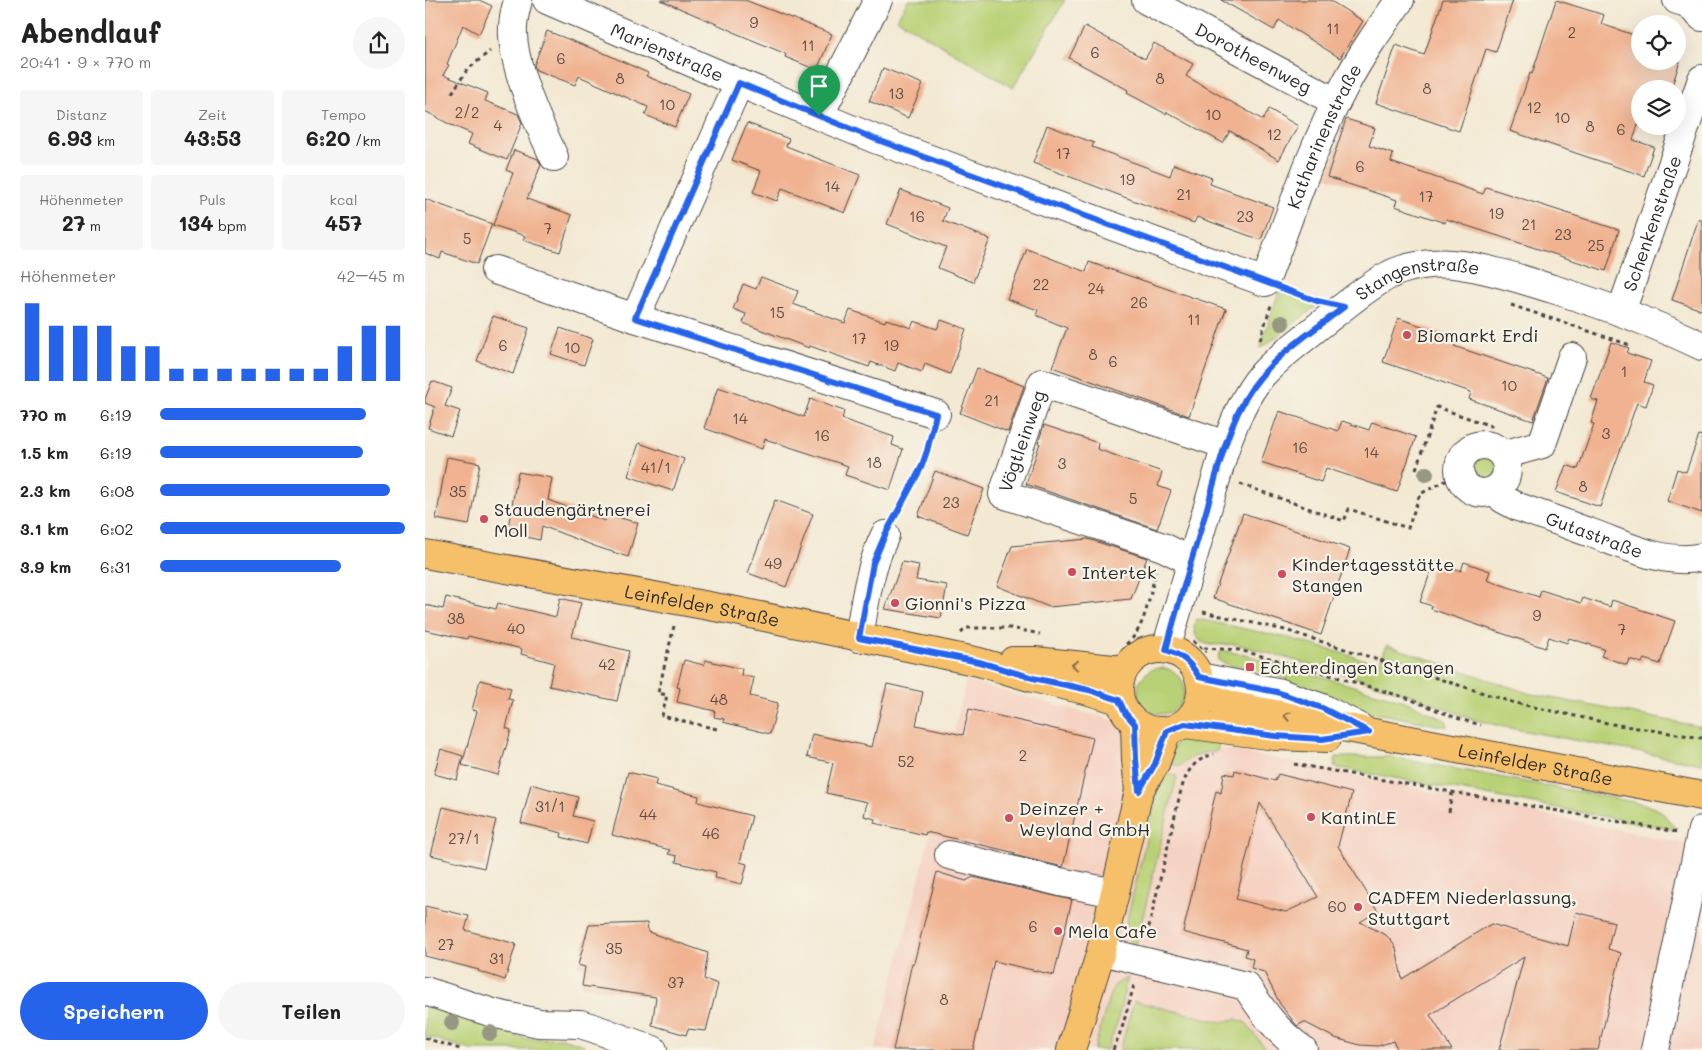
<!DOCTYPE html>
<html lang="de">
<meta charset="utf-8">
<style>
:root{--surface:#fff;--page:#f6f6f6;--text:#222;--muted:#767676;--accent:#2563eb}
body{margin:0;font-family:Mali,sans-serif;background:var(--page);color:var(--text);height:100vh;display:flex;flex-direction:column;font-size:19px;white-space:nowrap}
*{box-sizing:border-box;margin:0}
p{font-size:16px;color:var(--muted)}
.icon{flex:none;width:28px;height:28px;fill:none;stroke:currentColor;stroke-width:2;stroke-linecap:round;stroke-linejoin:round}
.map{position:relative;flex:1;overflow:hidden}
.details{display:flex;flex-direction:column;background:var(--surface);width:425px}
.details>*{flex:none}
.controls{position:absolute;left:1206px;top:15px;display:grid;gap:10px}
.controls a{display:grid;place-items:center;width:55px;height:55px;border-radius:50%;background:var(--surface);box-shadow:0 5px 20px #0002;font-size:25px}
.pin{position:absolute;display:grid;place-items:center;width:42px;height:42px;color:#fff;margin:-51px -21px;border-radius:50% 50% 50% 0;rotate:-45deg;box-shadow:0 0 5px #0007}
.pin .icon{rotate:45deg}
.round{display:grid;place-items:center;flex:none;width:52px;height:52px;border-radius:26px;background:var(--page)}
.head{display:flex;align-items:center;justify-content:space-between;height:85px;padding:0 20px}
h1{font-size:28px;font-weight:700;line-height:38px}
.metrics{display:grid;grid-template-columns:repeat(3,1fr);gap:8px;height:85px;padding:5px 20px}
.metrics div{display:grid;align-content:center;border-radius:5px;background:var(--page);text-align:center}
.metrics b{font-size:21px;font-weight:700}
.metrics small{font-size:14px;font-weight:400}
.metrics p{font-size:14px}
.chart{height:140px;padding:10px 20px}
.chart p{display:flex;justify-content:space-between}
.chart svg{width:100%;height:90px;margin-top:5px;stroke:var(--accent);stroke-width:6}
.action{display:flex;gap:10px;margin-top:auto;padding:10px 20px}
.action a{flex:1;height:58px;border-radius:30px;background:var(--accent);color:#fff;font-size:20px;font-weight:700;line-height:58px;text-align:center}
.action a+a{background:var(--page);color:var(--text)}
ul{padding:0 20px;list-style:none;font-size:16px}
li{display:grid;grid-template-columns:80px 60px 1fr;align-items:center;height:38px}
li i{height:12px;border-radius:6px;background:var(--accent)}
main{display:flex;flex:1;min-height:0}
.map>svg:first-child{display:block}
.built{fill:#f5d2c2}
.green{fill:#b9d176;stroke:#727e50}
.building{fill:#f0b290;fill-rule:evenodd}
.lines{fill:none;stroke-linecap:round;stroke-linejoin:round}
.minor-casing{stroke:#494744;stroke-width:30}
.major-casing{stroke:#494744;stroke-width:30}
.path{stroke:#494744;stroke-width:3;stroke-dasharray:4 4;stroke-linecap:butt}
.minor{stroke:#fff;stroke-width:28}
.major{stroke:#f6c06b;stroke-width:28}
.tree{fill:#989781}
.oneway{stroke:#866e48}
.route-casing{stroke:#fff;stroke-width:10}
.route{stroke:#2563eb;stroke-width:6}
.poi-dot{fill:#d1495b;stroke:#f7f3e8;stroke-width:2}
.labels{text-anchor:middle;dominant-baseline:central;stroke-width:4.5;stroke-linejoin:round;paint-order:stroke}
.number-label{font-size:15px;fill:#5c4d44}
.street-label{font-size:18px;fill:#2b2b2b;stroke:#f7f3e8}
.poi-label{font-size:18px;fill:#2b2b2b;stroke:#f7f3e8;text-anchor:start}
</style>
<main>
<section class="details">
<div class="head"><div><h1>Abendlauf</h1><p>20:41 · 9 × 770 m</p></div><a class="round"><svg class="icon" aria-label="share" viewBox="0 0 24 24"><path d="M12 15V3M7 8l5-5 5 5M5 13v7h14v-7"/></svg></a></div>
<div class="metrics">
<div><p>Distanz</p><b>6.93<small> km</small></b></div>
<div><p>Zeit</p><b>43:53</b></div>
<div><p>Tempo</p><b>6:20<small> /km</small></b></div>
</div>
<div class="metrics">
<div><p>Höhenmeter</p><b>27<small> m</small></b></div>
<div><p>Puls</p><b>134<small> bpm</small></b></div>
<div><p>kcal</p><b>457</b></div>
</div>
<div class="chart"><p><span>Höhenmeter</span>42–45 m</p>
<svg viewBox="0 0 160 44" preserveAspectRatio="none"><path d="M5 44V6M15 44V17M25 44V17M35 44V17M45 44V27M55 44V27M65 44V38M75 44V38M85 44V38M95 44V38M105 44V38M115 44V38M125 44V38M135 44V27M145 44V17M155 44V17"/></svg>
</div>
<ul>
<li><b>770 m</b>6:19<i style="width:84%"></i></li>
<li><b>1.5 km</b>6:19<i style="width:83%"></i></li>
<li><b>2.3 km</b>6:08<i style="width:94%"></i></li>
<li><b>3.1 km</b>6:02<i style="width:100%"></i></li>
<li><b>3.9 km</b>6:31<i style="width:74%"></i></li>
</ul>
<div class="action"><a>Speichern</a><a>Teilen</a></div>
</section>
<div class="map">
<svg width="1277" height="1050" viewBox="0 0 1277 1050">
<rect width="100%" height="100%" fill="#f7f3e8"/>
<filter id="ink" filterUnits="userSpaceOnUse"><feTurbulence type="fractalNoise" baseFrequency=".02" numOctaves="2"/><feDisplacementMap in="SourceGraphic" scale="10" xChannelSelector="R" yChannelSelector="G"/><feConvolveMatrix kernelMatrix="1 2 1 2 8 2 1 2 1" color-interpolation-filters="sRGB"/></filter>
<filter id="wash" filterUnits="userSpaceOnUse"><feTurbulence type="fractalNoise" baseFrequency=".0096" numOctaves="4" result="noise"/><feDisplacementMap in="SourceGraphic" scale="20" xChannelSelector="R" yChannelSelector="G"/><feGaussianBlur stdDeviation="1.12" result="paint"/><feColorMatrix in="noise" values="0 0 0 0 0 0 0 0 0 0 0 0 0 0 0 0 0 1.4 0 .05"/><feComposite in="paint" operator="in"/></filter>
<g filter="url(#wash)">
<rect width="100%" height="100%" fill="#f3e8d2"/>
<polygon class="built" points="541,681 777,744 1277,847 1277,1050 450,1050 494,880"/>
<g class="green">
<polygon points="483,0 640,0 588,88 472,19"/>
<polygon points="854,291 893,305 838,347 835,348"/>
<circle cx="1057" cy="469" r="15"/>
<polygon points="772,619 864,638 954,664 962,645 1106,694 1277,727 1277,764 1079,727 1044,718 1000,700 922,675 811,644 785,645 776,642 771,636 769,627"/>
<polygon points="800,651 825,656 980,701 1022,721 1022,727 936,710 861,684 861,678 805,666 793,660 794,653"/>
<circle cx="736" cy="691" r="23"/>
<path d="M796 736 792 751C777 753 766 755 755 766L739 762 752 742 764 737Z"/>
<polygon points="911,757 966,757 1219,804 1236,811 1252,830 909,767"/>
<polygon points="737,772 752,776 710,949 701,934 701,924"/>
<polygon points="703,977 692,1023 682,1050 669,1050 684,997 690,985"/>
<polygon points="709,1001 796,1022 811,1019 821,1023 841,1050 695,1050"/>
<polygon points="0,1005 101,1039 137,1038 159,1045 158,1050 46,1050 0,1036"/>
</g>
<g id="blocks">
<g class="building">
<polygon points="0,0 54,0 67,6 54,34 38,25 22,64 24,65 18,75 63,93 60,101 93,114 97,123 82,160 43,144 47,134 24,124 0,111"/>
<polygon points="235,0 320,0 407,34 392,70 360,57 361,54 308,32 308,31"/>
<polygon points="796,0 904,0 938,21 915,58 854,20 849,30"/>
<polygon points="1018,0 1088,0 1071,52 1061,49 1034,131 951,103 971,45 999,55"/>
<polygon points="1131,0 1179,15 1176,24 1215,37 1215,61 1255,61 1246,89 1215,89 1215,118 1208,140 1229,147 1219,176 1085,131 1105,73 1107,74"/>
<polygon points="660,26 720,59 729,43 768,64 761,76 838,120 844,109 873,126 854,160 805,131 798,143 742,112 741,114 702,93 703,90 644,58"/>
<polygon points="122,31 181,54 223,73 221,76 264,94 250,127 220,115 223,107 154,76 150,85 111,70 109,65"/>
<polygon points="458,68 498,84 483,118 444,101"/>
<polygon points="921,119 950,128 944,146 968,154 966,162 1058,194 1061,187 1194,230 1181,271 1021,219 1020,223 970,206 972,200 902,177"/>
<polygon points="322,123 364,139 361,146 435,175 420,213 357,188 352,201 328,192 336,171 307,160"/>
<polygon points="622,125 669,143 667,147 745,176 749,164 787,178 785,184 848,207 836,240 772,217 769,223 608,163"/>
<polygon points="89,150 113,159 116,165 102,199 147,215 135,252 98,240 100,236 68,225 88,173 81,170"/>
<polygon points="476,190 523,208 518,221 565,239 548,282 513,268 521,247 462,224"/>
<polygon points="0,199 67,224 52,264 17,252 15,259 0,253"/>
<polygon points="1273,220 1277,220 1277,310 1247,300"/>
<polygon points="602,249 661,272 664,262 801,309 764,416 627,367 642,328 611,315 613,310 582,299"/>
<polygon points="336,277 373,291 368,304 420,323 425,310 460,322 461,319 486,328 489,321 512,329 516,320 541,329 525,374 500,364 497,372 473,363 470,371 446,362 444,367 385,346 384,348 318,323 321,314 308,309 318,284 331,289"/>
<polygon points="68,316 104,328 88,374 52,361"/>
<polygon points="973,318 1032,338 1029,346 1123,378 1108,421 1044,399 1046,392 958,362"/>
<polygon points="135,328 168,339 159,365 126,354"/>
<polygon points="1186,342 1204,348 1202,353 1226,361 1219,382 1228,385 1221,406 1212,403 1175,507 1131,492 1141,465 1153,469 1169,424 1166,423 1173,401 1166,399"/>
<polygon points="552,368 599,386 583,432 535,413"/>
<polygon points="7,381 27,388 20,406 35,411 26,436 3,428 10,407 0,403 0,399"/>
<polygon points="293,387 379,417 385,399 419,411 417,419 469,437 467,445 478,449 465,490 420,475 423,466 340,439 337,449 279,428"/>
<polygon points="854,411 913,431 917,421 944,430 947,422 991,437 972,492 901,468 896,482 836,462"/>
<polygon points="619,425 673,443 672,449 737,472 733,486 746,491 732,529 601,484 615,443 613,443"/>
<polygon points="1274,435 1277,436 1277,513 1242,501 1252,469 1261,472"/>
<polygon points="214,443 259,459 248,491 203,476"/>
<polygon points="22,457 55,463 44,525 11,519"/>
<polygon points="510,471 559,489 542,534 493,516"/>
<polygon points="93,472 127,478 123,500 180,521 182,514 213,523 203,557 172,547 117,526 115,540 82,533"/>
<polygon points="350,500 388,514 361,587 323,573"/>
<polygon points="818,513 925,549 896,635 788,598"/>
<polygon points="663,539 722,558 706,599 624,607 572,586 587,546"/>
<polygon points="477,562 494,565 491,580 522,585 516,618 460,609"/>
<polygon points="1009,562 1036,571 1039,562 1065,571 1062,580 1114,597 1116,590 1156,603 1158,598 1185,607 1187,600 1250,621 1235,664 1219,659 1217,663 1204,659 1202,665 1176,656 1179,649 1144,638 1142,643 1124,637 1120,648 1006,609 1007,606 995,602"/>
<polygon points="21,597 71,609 73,603 131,617 135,598 156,603 147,637 204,651 192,701 124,686 129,663 96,654 97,649 43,636 42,639 0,630 0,605 18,609"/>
<polygon points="259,660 279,665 280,660 317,669 316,675 329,678 325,696 353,703 345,734 298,722 299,719 289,717 290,711 252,702 255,688 252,687"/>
<polygon points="55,680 86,688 83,699 88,700 81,728 86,730 73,775 37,765 52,711 47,710"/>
<polygon points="462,684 498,692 491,725 538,735 544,709 668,738 638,867 588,855 591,853 501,832 500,835 449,823 450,819 439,816 442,802 401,793 408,763 382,757 387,734 447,747"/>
<polygon points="16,749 38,756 32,780 9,774"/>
<path d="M810 770 850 781 853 774 927 793 913 846 953 911 935 922 961 935 967 942 971 948 977 979 1066 924 1143 946 1151 912 1189 922 1183 949 1196 953 1173 1050H1074L1099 957 1005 1015 1027 1050H973L968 1041 953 1046 935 1045 910 1038 879 1022 872 1026 855 1004 839 972 826 968 828 959 820 956 822 949 758 932 791 791 796 793 799 773 809 775ZM835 803 893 897 861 912 811 899Z"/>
<polygon points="203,772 232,779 230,785 274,796 273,802 327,816 315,862 322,864 317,884 290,878 291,872 251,862 252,856 243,854 245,850 187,835"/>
<polygon points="106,784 153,797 148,816 168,821 162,844 136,837 137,833 96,823"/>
<polygon points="18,807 71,820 59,868 6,855"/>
<polygon points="512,872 541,881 548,877 647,900 629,975 569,961 548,1050 468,1050 487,963 489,963"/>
<polygon points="0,906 44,916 40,930 91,944 80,980 53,971 54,970 0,956"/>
<polygon points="222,923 223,932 283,953 279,979 293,984 281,1031 263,1029 261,1035 227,1025 231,997 157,986 160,967 153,965 164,925"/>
</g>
</g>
</g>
<g filter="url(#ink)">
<use href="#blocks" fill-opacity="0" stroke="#494744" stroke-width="1"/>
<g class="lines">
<g class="minor-casing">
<g id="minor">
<path d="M93 0C90 11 87 24 88 35 90 73 113 122 129 157"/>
<path id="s1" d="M122 0 314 83 450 139 840 282C865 216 886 149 919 87 935 56 955 28 975 0"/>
<path id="s2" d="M721 0 911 102"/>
<polyline points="1252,0 1262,3 1277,17"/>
<polyline points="394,116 453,0"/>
<polyline points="70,270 210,318 511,414"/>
<path id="s3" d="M1196 312 1277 79"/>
<polyline points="210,318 314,83"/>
<circle cx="1058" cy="469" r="24"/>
<polyline points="1078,455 1117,444 1147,357"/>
<path id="s4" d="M1072 489 1078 499 1093 507C1117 515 1141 524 1166 533 1200 545 1240 566 1277 557"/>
<path id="s5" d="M766 561 738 547 578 494 617 383 801 445"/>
<path d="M434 638C440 601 444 569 460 535"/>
<path id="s6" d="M741 649 801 445C810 420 820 395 837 375 854 356 876 341 895 325 915 310 953 277 976 270 995 264 1017 262 1036 265 1067 269 1098 280 1128 289 1179 305 1229 323 1277 346"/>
<polyline points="774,677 852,692 897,708 934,727"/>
<polyline points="524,855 635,882 690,893"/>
<path d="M676 951 821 986C839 1013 851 1031 878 1050"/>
<polyline points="0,991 71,1014 114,1023 155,1024 168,1028 228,1050"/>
<polyline points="1230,1050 1277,830"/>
</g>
</g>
<g class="major-casing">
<g id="major">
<path id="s7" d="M0 554 311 611 554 662 608 678 664 691 694 700"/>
<circle cx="735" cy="690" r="41"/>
<polyline points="588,661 610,661 698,670"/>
<path id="s8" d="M776 695 808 706 1277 796"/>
<polyline points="710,724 711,759 714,791"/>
<polyline points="760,724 850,736 902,738"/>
<polyline points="646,1050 676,951 714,791 730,764 742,731"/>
</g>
</g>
<g class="path">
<polyline points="27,93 42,70 65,51"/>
<polyline points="864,290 886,299"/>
<polyline points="1086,305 1205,345"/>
<polyline points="835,340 846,305"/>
<polyline points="991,469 1012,407 1066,426 1064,434"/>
<polyline points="815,484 919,521 924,509 983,528 995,494 1034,474"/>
<polyline points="471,515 496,468 506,438"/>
<polyline points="778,612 860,630 1090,703 1187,724 1277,738"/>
<polyline points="249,626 233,693 242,695 237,716 292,729"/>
<polyline points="536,633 542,628 586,628 615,634"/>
<polyline points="768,641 781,652"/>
<path d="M701 644C720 631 725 593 731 571"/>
<polyline points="779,648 814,650 878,667 982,698 1031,718 1056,725"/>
<polyline points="869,764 1252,832"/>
<polyline points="1024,812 1027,793"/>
<path d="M722 935 755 794C761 773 766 761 789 754"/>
<polyline points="0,1038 38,1050"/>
<polyline points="688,1050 697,1028 709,985"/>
</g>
<use href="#minor" class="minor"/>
<use href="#major" class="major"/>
</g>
<g class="tree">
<circle cx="857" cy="323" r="8"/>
<circle cx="1001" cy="474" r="8"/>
<circle cx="27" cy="1023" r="8"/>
<circle cx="65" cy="1033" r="8"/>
</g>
<defs><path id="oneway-chevron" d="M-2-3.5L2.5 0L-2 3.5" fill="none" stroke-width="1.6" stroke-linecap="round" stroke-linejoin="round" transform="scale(1.25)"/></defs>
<g class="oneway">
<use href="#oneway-chevron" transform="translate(650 665) rotate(-174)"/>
<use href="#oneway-chevron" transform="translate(862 716) rotate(-169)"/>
</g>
</g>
<g class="lines" filter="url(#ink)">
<g class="route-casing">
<path id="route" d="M314 83 450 139 892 301 919 307C892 328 859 349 837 375 804 413 794 468 780 515 767 559 753 604 741 650 757 655 765 662 774 677L852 692 897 708 944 732 897 739 850 736 760 724 742 731 730 764 714 791 711 759 710 724 700 713 694 700 664 690 608 678 554 662 434 638 448 563 460 535 496 468 502 451 511 414 210 318Z"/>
</g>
<use href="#route" class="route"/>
</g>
<g class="poi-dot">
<circle cx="982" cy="335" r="5"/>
<circle cx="59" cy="519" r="5"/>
<circle cx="647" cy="572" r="5"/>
<circle cx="857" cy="574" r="5"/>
<circle cx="470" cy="603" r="5"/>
<rect x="820" y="662" width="10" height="10" rx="2.5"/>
<circle cx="886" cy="817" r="5"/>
<circle cx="584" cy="818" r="5"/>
<circle cx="933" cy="907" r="5"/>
<circle cx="633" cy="931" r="5"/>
</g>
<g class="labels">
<g class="number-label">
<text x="329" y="22">9</text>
<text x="908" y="28">11</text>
<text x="1147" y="32">2</text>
<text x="383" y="45">11</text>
<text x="670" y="52">6</text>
<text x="136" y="58">6</text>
<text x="195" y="78">8</text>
<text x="735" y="78">8</text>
<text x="1002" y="88">8</text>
<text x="471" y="93">13</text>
<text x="242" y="104">10</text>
<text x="1109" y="107">12</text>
<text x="42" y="112">2/2</text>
<text x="788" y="114">10</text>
<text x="1137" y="117">10</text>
<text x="73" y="125">4</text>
<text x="1165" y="126">8</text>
<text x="1196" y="129">6</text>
<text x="849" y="134">12</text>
<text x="638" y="153">17</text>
<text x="935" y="166">6</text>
<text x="702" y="179">19</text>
<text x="407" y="186">14</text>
<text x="759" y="194">21</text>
<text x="1001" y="196">17</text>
<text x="1071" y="213">19</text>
<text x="492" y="216">16</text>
<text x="820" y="216">23</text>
<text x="1104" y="224">21</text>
<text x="123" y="228">7</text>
<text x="1138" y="234">23</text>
<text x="42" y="238">5</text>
<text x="1171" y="245">25</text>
<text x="616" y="284">22</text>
<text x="671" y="288">24</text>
<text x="714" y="302">26</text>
<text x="352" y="312">15</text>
<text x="769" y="319">11</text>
<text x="434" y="338">17</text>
<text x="78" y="345">6</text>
<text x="466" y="345">19</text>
<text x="147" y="347">10</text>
<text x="668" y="354">8</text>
<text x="688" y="361">6</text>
<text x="1199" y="371">1</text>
<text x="1084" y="385">10</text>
<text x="567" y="400">21</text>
<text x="315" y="418">14</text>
<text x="1181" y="433">3</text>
<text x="397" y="435">16</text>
<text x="875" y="447">16</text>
<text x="946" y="452">14</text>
<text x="449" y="462">18</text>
<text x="637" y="463">3</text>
<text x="231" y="467">41/1</text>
<text x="1158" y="486">8</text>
<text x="33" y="491">35</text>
<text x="708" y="498">5</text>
<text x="526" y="502">23</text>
<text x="348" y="563">49</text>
<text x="1112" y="615">9</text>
<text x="31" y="618">38</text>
<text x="91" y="628">40</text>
<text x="1197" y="629">7</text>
<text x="182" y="664">42</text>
<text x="294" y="699">48</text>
<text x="598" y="755">2</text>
<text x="481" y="761">52</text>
<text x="125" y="806">31/1</text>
<text x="223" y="814">44</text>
<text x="286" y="833">46</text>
<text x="39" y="838">27/1</text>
<text x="912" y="906">60</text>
<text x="608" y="926">6</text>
<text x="21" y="944">27</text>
<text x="189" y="948">35</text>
<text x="72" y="958">31</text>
<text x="251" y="982">37</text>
<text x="519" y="999">8</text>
</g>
<g class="street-label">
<text stroke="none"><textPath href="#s1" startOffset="131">Marienstraße</textPath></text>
<text stroke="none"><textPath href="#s2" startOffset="122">Dorotheenweg</textPath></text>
<text stroke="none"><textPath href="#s1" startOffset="929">Katharinenstraße</textPath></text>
<text stroke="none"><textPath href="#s3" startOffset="94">Schenkenstraße</textPath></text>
<text stroke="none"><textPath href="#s6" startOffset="481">Stangenstraße</textPath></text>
<text stroke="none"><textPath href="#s5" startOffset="256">Vögtleinweg</textPath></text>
<text stroke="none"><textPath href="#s4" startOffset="110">Gutastraße</textPath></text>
<text stroke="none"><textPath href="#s7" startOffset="282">Leinfelder Straße</textPath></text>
<text stroke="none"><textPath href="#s8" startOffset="342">Leinfelder Straße</textPath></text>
</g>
<g class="poi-label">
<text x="992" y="335">Biomarkt Erdi</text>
<text x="69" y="509">Staudengärtnerei<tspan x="69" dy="21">Moll</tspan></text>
<text x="867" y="564">Kindertagesstätte<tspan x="867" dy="21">Stangen</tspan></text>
<text x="657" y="572">Intertek</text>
<text x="480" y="603">Gionni's Pizza</text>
<text x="835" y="667">Echterdingen Stangen</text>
<text x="594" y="808">Deinzer +<tspan x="594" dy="21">Weyland GmbH</tspan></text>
<text x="896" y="817">KantinLE</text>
<text x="943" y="897">CADFEM Niederlassung,<tspan x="943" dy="21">Stuttgart</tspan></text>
<text x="643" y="931">Mela Cafe</text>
</g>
</g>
</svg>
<div class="controls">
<a><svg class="icon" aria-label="locate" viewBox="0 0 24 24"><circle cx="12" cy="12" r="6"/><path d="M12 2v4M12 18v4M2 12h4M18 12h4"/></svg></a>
<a><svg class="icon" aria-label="layers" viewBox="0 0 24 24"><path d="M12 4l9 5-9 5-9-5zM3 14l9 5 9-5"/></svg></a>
</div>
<div class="pin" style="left:394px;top:116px;background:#1e9e55"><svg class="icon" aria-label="arrive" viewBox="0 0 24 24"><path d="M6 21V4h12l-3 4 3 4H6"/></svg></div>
</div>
</main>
